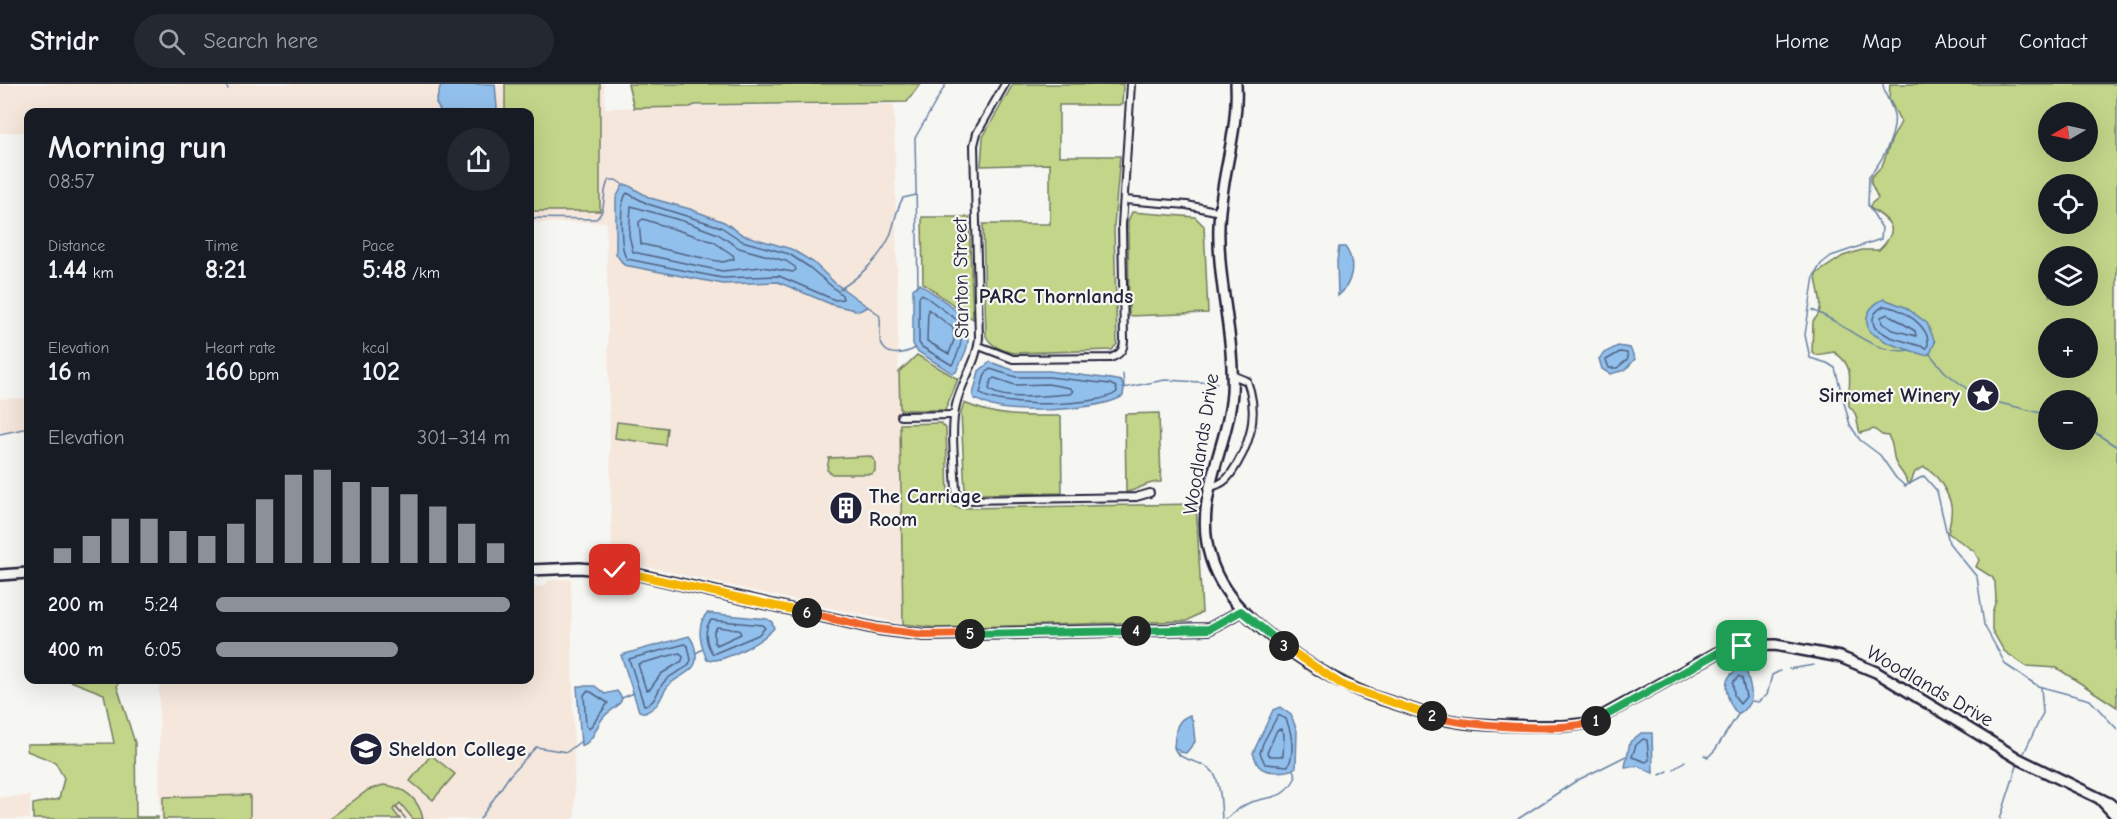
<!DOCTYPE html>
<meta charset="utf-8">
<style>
:root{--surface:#171b24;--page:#242831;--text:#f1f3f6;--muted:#9ea1a6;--line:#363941;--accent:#8c9099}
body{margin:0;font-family:"Comic Neue",sans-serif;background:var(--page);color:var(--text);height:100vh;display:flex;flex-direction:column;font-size:22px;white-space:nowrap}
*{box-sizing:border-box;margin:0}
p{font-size:20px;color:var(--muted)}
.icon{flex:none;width:33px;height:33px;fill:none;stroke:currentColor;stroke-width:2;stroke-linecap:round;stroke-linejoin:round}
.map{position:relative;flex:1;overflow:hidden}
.panel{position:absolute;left:24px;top:24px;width:510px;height:576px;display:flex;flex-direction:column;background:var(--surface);border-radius:12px;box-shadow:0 6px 24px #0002}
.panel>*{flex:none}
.needle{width:39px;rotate:261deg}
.controls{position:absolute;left:2038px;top:18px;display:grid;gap:12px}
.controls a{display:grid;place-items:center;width:60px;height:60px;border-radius:50%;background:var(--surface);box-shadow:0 6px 24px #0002;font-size:30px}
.pin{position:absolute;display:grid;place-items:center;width:51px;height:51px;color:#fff;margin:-26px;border-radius:12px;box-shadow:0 3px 9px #0006}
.km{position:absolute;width:30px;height:30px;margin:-15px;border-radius:50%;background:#222;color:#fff;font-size:16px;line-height:30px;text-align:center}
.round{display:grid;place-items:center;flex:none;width:63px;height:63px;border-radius:32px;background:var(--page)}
.head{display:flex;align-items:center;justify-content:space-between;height:102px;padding:0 24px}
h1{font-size:33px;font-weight:700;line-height:45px}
.figures{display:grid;grid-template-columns:repeat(3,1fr);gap:9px;height:102px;padding:6px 24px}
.figures div{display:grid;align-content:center}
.figures b{font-size:26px;font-weight:700}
.figures small{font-size:16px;font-weight:400}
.figures p{font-size:16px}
.chart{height:168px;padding:12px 24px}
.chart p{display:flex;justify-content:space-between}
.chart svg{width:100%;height:108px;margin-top:6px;stroke:var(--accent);stroke-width:6}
ul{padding:0 24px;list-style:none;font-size:20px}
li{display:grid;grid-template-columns:96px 72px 1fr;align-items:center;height:45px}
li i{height:15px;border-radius:8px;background:var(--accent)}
header{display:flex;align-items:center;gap:36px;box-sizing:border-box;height:84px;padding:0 30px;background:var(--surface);border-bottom:2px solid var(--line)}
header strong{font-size:28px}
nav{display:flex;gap:33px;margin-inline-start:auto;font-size:21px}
.search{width:420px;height:54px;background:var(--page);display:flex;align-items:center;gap:15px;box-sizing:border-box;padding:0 21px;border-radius:33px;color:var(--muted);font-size:22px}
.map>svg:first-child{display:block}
.built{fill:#f6e7dc}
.green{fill:#c2d589;stroke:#727c62;stroke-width:1.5;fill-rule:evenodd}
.water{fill:#92c0ec;stroke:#6581a5;stroke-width:1.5}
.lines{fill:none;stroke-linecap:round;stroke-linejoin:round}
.shore{stroke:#4f6182;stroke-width:1.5}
.stream{stroke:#6581a5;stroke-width:1.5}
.street-casing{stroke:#22223b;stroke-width:10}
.secondary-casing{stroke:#22223b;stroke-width:14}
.primary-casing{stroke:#22223b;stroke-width:14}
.street{stroke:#f6f6f2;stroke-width:6}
.secondary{stroke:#f6f6f2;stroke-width:9}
.primary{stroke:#f6f6f2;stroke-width:9}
.split-1-casing{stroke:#fff;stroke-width:12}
.split-2-casing{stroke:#fff;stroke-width:12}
.split-3-casing{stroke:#fff;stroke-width:12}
.split-4-casing{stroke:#fff;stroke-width:12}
.split-5-casing{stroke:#fff;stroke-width:12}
.split-6-casing{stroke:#fff;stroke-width:12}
.split-7-casing{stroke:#fff;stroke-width:12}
.split-1{stroke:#22a559;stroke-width:8}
.split-2{stroke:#f0652b;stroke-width:8}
.split-3{stroke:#f5b400;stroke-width:8}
.split-4{stroke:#22a559;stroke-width:8}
.split-5{stroke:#22a559;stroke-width:8}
.split-6{stroke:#f0652b;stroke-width:8}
.split-7{stroke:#f5b400;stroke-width:8}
.labels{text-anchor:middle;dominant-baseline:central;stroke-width:4.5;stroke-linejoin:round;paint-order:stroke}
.street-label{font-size:20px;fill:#22223b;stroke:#f6f6f2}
.poi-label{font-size:20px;font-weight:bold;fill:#22223b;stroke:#f6f6f2;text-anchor:start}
.neighbourhood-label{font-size:21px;font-weight:bold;fill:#22223b;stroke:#f6f6f2}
</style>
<header>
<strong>Stridr</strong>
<div class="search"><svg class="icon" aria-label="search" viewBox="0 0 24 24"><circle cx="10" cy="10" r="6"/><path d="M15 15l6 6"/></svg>Search here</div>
<nav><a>Home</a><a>Map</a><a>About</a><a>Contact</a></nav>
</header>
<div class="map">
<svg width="2117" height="735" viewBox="0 0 2117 735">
<rect width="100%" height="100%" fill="#f6f6f2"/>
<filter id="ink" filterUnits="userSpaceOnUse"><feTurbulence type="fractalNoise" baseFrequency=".0167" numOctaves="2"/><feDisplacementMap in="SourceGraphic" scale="12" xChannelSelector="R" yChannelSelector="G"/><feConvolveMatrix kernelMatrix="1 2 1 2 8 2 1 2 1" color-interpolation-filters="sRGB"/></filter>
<g filter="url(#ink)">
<g class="built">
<polygon points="0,0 604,0 605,24 894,20 903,540 612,475 606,138 530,139 530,28 28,28 28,48 0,49"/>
<polygon points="28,314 28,347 0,348 0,315"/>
<polygon points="571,495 575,735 160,735 159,596 530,596 530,502 544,503 549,496"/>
<polygon points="30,712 30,735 0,735 0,713"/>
</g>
<g class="green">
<polygon points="505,0 600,0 600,127 530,127 530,28 505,28"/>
<polygon points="628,0 920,0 907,18 695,21 690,23 634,24"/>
<path d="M1013 0H1123L1122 21H1059V72H1120L1114 142 1117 260 1112 266 1015 269C1004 267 991 263 986 252L983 140H1050V80L981 82 983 53Z"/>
<path d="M1890 0H2117V623L2057 584 2026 582 2004 567 1992 546V529L1996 516 1995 498 1992 493 1976 483 1979 476 1974 467 1948 449C1953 426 1954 419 1941 399 1935 391 1933 387 1924 383L1915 388 1910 400 1907 399C1905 389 1898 386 1895 377 1892 368 1894 360 1888 352L1882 351 1874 345 1860 349C1856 339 1859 330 1849 322 1846 302 1859 284 1834 268L1816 271 1812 268 1813 237C1828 223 1816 207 1816 190L1843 172 1862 166H1879C1901 145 1891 137 1870 124L1871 120 1878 114 1871 99V93L1882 82 1891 57 1901 38 1889 15ZM2049 28H2088V68H2049ZM2049 100H2088V140H2049ZM2049 172H2088V212H2049ZM2049 244H2088V284H2049ZM2049 316H2088V356H2049Z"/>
<polygon points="1132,128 1195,133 1204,142 1208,229 1129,232 1128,137"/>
<polygon points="922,133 969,133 973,235 923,199"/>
<polygon points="917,271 958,295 945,326 900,326 899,288"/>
<path d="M964 319C1000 334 1023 332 1061 332L1062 409 968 410 965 408 961 328Z"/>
<path d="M1159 329 1161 398C1144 398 1141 406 1126 408L1125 330Z"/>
<polygon points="617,338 667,344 665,361 615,354"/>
<polygon points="941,339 946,344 948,414 955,423 960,424 1196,420 1202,528 1187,537 937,544 903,540 900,340"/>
<polygon points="870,372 875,377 875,387 872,390 832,390 827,386 829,374"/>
<polygon points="68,596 119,596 117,602 135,659 136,733 158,733 158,735 33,735 33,720 59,715 64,694 55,678 27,667 27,660 114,659 104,610"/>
<polygon points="431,671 455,690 433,716 410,697"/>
<path d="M383 701C404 702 419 715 423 735H413L400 719 396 723 406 735 395 723 393 726 400 735H329L368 706Z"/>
<polygon points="250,711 250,735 163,735 163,713"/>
</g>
<g class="water">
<polygon points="441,0 495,0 497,24 491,28 441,28 436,19"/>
<polygon points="623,101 628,101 650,114 690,125 724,138 743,151 791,165 813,178 835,199 868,223 859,227 833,221 778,198 723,200 624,181 616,170 616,114"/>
<path d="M1339 163H1345C1357 179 1352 200 1338 212L1337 177Z"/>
<path d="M920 200C940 215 971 229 968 258 967 269 960 278 956 288L952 289 917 267 913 260V205Z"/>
<path d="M1884 215 1905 223 1927 239 1935 258 1930 270 1924 271 1888 259 1870 248C1862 233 1870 221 1884 215Z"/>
<polygon points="1618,262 1630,264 1635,275 1625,286 1610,290 1602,285 1599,275 1604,269"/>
<path d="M990 278 1016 287H1049L1111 295 1121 297 1124 304 1123 312C1101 326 1017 330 992 322 986 320 980 317 974 315L973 311 979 287Z"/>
<path d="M707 529 767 535 772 538 774 544C763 557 724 579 707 576 701 561 695 542 707 529Z"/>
<path d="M689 552C693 557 694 560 695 565 701 588 683 588 670 600 659 610 665 619 645 629L639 627 621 571Z"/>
<path d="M1741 584H1746C1750 605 1759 617 1738 630 1730 623 1722 602 1729 593 1731 589 1737 586 1741 584Z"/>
<path d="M577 602H595L605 610 617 607 622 614C620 624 608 626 602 635 595 645 593 658 581 662Z"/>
<path d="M1280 623 1291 631 1297 647 1296 683C1289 689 1265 690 1259 682 1256 679 1255 673 1253 669L1273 626Z"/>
<path d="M1190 631 1193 638 1195 658 1186 669 1180 668 1174 663C1176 648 1174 637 1190 631Z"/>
<polygon points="1641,649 1652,649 1653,689 1638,682 1625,683 1630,658"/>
</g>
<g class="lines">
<g class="shore">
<path d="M627 109 648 120 721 143 742 157 789 170 809 183 842 211 843 215 835 216 779 192 722 194 627 175C620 167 619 117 627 109Z"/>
<polygon points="631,122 686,138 718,150 739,164 786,177 795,183 796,186 793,188 762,183 722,187 633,168 629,151"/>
<polygon points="643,135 714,158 733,171 734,175 723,178 712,176 641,160 639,138"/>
<path d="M922 210 957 236C966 251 960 267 952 281L922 263 919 259V213Z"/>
<path d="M1884 222C1901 223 1934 244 1927 264L1890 253 1875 244C1870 233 1875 227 1884 222Z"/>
<polygon points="928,225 953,244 954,256 949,270 927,257"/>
<polygon points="1888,230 1915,247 1916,252 1893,246 1882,239 1881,233"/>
<polygon points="1620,268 1627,269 1628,275 1617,284 1609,284 1606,276"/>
<path d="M990 285 1016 293H1049L1110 300 1116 303 1117 308C1101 323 996 324 980 309L985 290Z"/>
<path d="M994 294 1015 301 1048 300 1070 304 1073 307 1070 310C1050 311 1003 318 989 305L991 296Z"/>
<path d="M711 536 762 541 765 544 758 551 713 570C706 561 703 545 711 536Z"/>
<polygon points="717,543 739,546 741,550 717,561 714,558 714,547"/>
<path d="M685 560 688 562 691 576 688 582C681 587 672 590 666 596 656 604 658 620 644 621L629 575Z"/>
<polygon points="680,569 683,573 682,577 661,590 650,605 646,606 638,580"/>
<polygon points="1739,592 1742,594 1746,613 1740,620 1734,611 1733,598"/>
<polygon points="587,607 591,608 608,619 589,645 586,642 584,611"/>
<path d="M1278 631 1286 635C1292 649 1295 669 1288 682L1265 680 1260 669 1263 659Z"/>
<polygon points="1281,645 1284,650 1283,672 1270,672 1267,669 1277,646"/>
<polygon points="1643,655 1647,656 1649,676 1646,678 1632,673 1636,661"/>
</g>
<g class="stream">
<polyline points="225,0 228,5"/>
<path d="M1883 0C1884 12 1892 20 1894 31 1897 51 1881 79 1869 92L1868 121 1882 144 1881 155 1831 172 1821 180 1814 192 1805 251 1810 274 1827 279 1835 284 1850 341 1860 356 1880 371 1896 394 1905 402 1924 392 1937 407 1949 459 1977 493 1984 541 2006 581 2038 602 2090 616 2117 645"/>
<path d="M530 134 596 135C608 126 601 107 609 96H616L622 100"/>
<polyline points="918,201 915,54 946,0"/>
<path d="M840 205C858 194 880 174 889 154 895 141 895 127 903 114L916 111"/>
<path d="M867 222C871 225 876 227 879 231 882 237 879 244 880 251 881 274 900 272 916 264"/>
<path d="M1812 226C1845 238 1872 272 1910 266"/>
<polyline points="1929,269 1945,288 1979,314 2049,331"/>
<polyline points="1123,290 1124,303"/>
<polyline points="1123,304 1165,296 1217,299"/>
<polyline points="2088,344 2117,363"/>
<polyline points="0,350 28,344"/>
<polyline points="696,569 703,565"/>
<polyline points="1789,585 1814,581"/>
<polyline points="622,614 634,609"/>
<polyline points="1751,617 1758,618 1767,611 1772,591 1780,587"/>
<path d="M1174 663C1178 679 1203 675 1213 688 1221 700 1221 721 1222 735"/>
<polyline points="2024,669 2043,629 2041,603"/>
<polyline points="1704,671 1708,673 1715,666 1739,629"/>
<polyline points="1674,685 1685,677"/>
<polyline points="1660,691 1668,687"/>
<polyline points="480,735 510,691 536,663 567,668 581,657"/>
<path d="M1225 735C1233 730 1241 722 1249 719 1272 711 1283 717 1296 693L1293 686"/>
<polyline points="1518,735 1576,697 1626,672"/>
<polyline points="2000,735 2017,682"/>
</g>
<g class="street-casing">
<g id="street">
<path d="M1005 0 977 49 974 61 979 254C977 279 961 298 956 321 950 346 955 381 956 407L961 415 966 416 1136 413 1150 409"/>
<polyline points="1124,116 1187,121 1220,128"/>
<path d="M979 262 1013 275 1110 274C1120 271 1124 266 1124 256L1122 141 1131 0"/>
<polyline points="901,332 953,331"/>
<path d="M1210 403C1225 400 1230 392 1237 380 1253 353 1258 326 1247 297L1232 291"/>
</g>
</g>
<g class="secondary-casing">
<g id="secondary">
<path d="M1236 0C1239 49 1220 94 1219 142 1217 198 1235 253 1232 309 1229 349 1210 386 1206 426 1200 490 1237 528 1285 563 1314 584 1343 602 1378 614 1398 620 1419 628 1439 634 1469 642 1501 641 1532 642 1552 642 1571 643 1592 638L1717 569 1742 562 1775 561 1840 573 1876 588 2019 675 2109 719 2117 726"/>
<polyline points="530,486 580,484 631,489 878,545 924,551 1209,545 1241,527"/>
<polyline points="0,491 28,489"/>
</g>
</g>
<g class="primary-casing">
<polyline id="primary" points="2101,716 2117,733"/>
</g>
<use href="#street" class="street"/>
<use href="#secondary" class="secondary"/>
<use href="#primary" class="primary"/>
</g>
</g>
<g class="lines" filter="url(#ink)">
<g class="split-1-casing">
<polyline id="split-1" points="1596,637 1718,569 1742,562"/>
</g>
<g class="split-2-casing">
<path id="split-2" d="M1432 632C1463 642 1566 649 1596 637"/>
</g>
<g class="split-3-casing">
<polyline id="split-3" points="1284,562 1344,602 1432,632"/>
</g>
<g class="split-4-casing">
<polyline id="split-4" points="1136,547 1209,545 1241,527 1284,562"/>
</g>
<g class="split-5-casing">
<polyline id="split-5" points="970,550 1136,547"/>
</g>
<g class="split-6-casing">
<polyline id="split-6" points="807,529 878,545 924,551 970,550"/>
</g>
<g class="split-7-casing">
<polyline id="split-7" points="615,486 807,529"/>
</g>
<use href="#split-1" class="split-1"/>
<use href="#split-2" class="split-2"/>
<use href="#split-3" class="split-3"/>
<use href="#split-4" class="split-4"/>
<use href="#split-5" class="split-5"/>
<use href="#split-6" class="split-6"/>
<use href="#split-7" class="split-7"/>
</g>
<defs>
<g id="sight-disc" transform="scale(1.725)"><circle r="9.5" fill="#22223b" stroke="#f6f6f2"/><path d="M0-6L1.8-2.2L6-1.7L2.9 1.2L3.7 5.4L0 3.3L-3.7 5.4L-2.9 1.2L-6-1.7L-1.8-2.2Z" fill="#fff"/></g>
<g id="building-disc" transform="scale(1.725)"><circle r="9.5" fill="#22223b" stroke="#f6f6f2"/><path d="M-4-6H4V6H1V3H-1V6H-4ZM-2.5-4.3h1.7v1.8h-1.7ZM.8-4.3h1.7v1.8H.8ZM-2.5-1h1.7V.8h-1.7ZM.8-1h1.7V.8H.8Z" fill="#fff"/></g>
<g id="school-disc" transform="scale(1.725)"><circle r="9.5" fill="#22223b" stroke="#f6f6f2"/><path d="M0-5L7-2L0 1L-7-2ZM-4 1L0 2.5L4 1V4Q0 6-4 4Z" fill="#fff"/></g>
</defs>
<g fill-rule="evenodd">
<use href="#sight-disc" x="1983" y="311"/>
<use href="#building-disc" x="846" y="424"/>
<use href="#school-disc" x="366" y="665"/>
</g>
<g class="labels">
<g class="street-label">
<text transform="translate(961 194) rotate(-91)">Stanton Street</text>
<text transform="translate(1201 360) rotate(-81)">Woodlands Drive</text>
<text transform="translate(1930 602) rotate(30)">Woodlands Drive</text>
</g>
<g class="poi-label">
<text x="1960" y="311" text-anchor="end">Sirromet Winery</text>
<text x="869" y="412">The Carriage<tspan x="869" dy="23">Room</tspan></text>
<text x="389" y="665">Sheldon College</text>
</g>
<g class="neighbourhood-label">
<text x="1056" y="212">PARC Thornlands</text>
</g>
</g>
</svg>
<div class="controls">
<a><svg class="needle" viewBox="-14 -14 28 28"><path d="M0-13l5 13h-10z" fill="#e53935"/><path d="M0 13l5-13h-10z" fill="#9ea1a6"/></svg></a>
<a><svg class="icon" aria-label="locate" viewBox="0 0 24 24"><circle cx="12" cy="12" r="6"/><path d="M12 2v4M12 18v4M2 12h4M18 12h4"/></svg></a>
<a><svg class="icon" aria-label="layers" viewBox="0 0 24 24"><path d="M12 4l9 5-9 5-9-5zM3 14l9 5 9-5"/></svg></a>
<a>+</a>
<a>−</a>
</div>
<div class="pin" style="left:1742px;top:562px;background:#1e9e55"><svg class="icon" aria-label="arrive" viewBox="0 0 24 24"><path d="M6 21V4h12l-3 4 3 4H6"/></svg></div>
<div class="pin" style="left:615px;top:486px;background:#d93025"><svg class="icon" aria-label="check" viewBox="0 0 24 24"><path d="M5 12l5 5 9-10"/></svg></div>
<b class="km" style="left:1596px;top:637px">1</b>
<b class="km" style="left:1432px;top:632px">2</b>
<b class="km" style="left:1284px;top:562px">3</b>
<b class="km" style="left:1136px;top:547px">4</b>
<b class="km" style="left:970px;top:550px">5</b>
<b class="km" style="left:807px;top:529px">6</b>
<section class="panel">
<div class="head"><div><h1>Morning run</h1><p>08:57</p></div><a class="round"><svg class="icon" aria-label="share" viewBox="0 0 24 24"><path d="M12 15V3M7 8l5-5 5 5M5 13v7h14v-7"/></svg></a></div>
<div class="figures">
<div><p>Distance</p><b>1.44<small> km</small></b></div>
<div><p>Time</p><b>8:21</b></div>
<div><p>Pace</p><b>5:48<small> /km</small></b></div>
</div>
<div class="figures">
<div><p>Elevation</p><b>16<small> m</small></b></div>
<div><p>Heart rate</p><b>160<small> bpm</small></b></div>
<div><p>kcal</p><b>102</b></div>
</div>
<div class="chart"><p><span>Elevation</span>301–314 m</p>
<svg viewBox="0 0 160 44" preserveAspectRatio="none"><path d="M5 44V38M15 44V33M25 44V26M35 44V26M45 44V31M55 44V33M65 44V28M75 44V18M85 44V8M95 44V6M105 44V11M115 44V13M125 44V16M135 44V21M145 44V28M155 44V36"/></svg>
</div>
<ul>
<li><b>200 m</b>5:24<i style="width:100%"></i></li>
<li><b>400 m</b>6:05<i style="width:62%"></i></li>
</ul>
</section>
</div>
